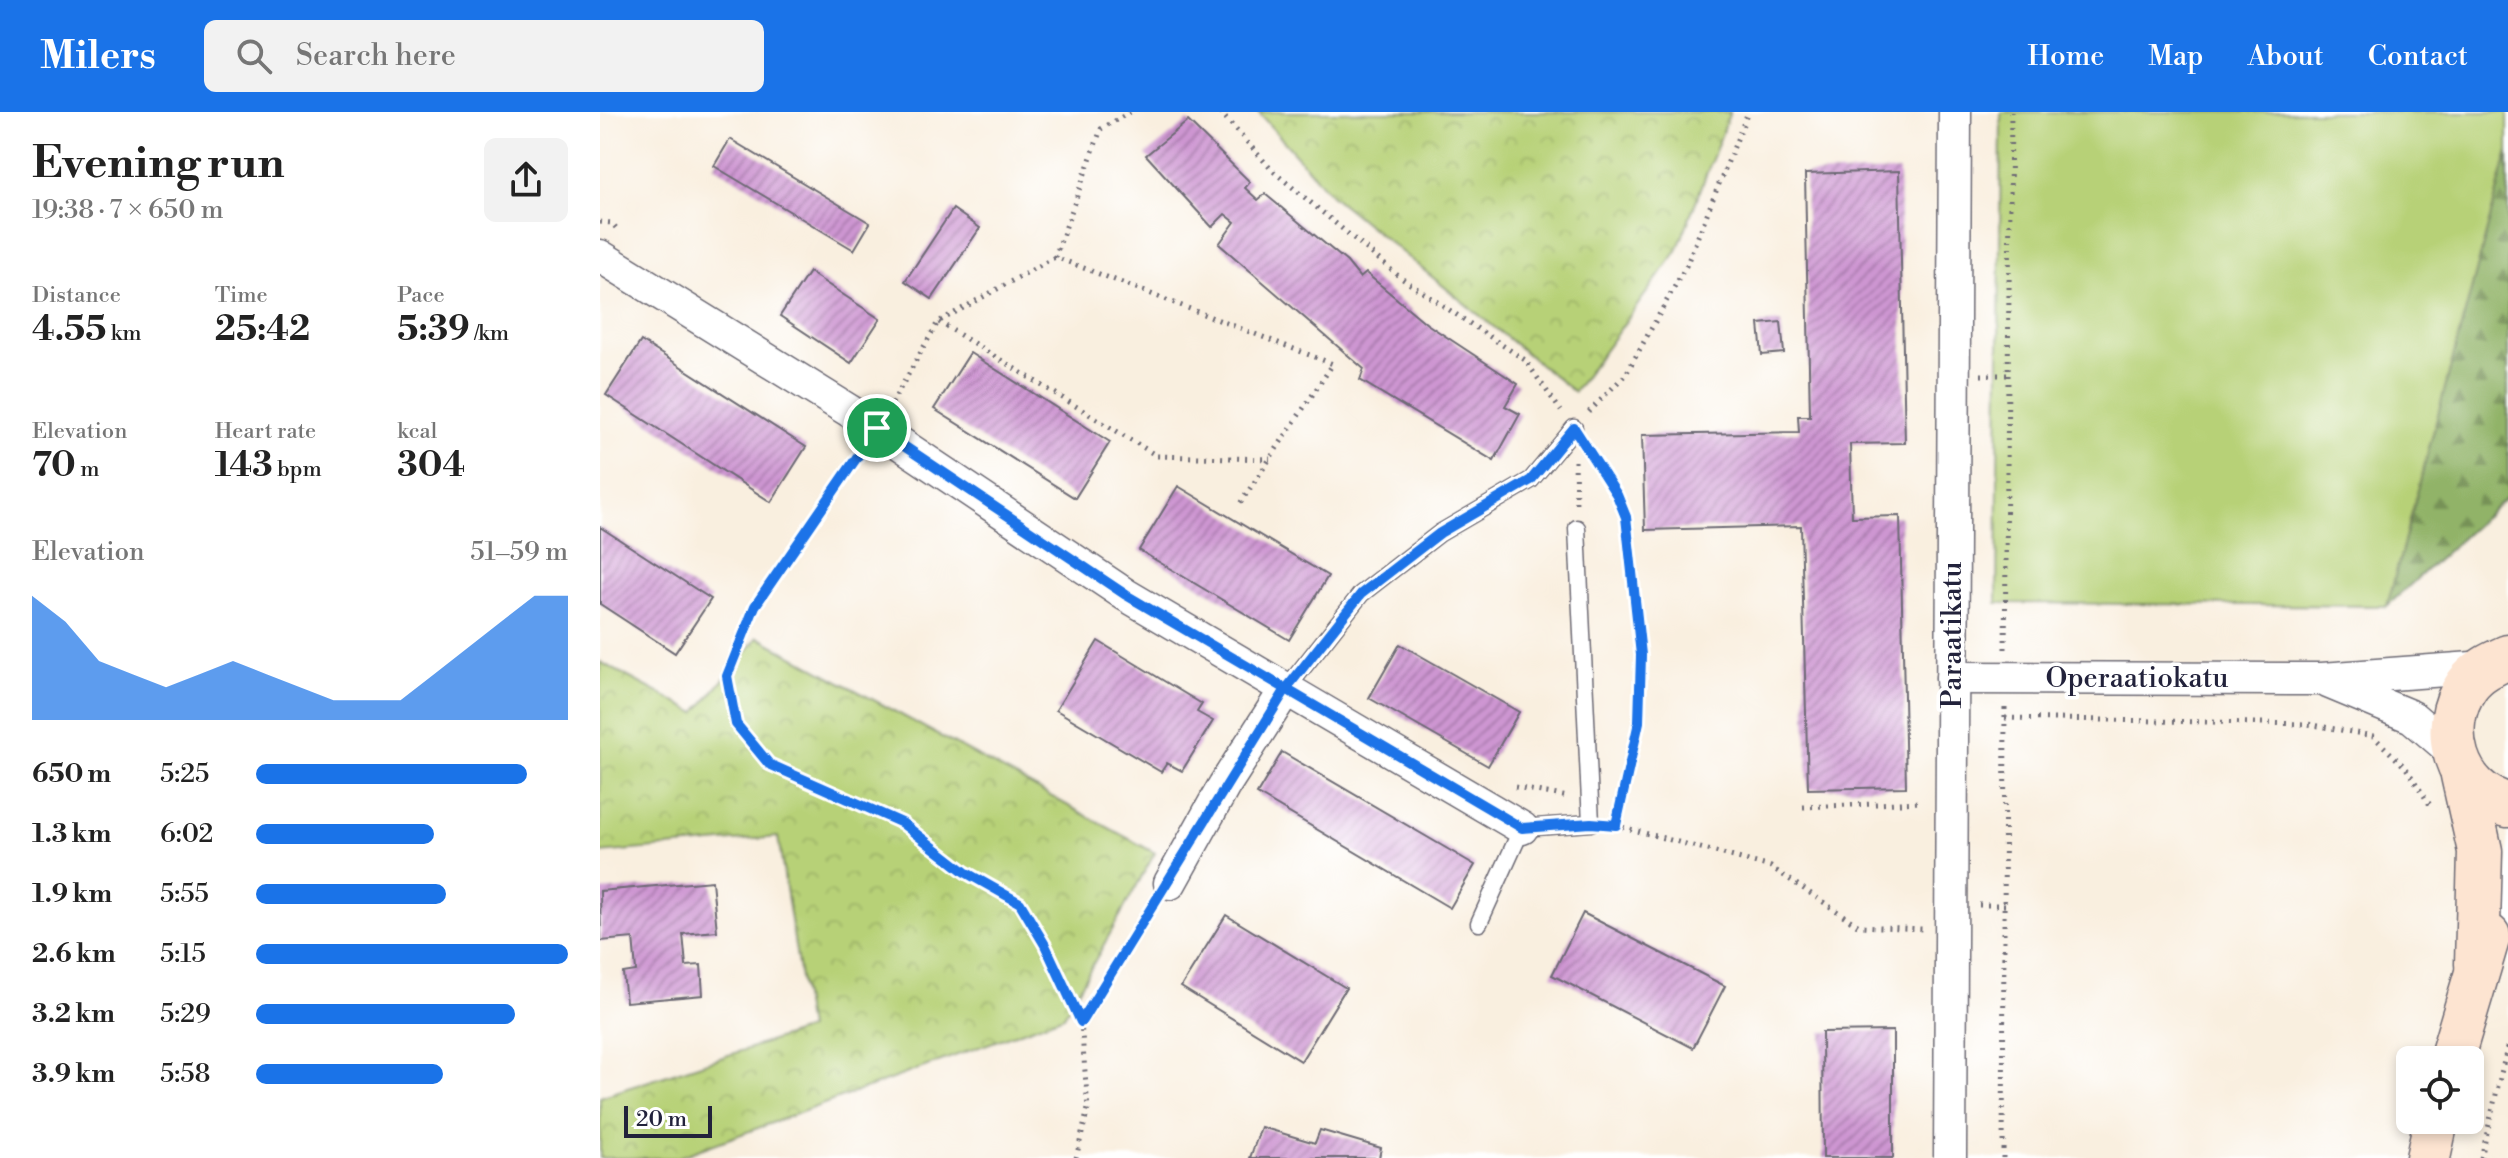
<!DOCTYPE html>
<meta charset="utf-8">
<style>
:root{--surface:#fff;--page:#f2f2f2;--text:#222;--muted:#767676;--accent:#1a73e8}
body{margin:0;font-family:"Libre Bodoni",serif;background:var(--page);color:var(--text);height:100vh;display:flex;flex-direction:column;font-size:30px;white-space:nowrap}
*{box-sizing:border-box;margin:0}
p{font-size:26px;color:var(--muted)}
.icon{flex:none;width:44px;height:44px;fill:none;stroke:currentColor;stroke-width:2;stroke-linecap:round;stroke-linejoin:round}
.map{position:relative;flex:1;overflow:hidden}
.sheet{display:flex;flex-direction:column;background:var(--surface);width:600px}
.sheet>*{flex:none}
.controls{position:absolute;left:1796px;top:934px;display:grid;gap:16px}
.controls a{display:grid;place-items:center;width:88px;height:88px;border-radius:12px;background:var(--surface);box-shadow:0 4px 12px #0003;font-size:40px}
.scale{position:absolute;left:24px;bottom:20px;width:88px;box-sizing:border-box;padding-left:8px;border:4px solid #22223b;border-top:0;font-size:22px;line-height:28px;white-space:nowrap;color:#22223b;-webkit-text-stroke:6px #fff;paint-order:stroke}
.pin{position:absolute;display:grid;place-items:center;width:68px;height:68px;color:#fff;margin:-34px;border:4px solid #fff;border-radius:50%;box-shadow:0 2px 8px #0007}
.round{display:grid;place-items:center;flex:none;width:84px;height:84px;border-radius:12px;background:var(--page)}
.head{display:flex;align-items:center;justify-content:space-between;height:136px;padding:0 32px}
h1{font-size:44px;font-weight:700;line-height:60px}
.figures{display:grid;grid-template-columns:repeat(3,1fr);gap:12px;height:136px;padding:8px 32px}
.figures div{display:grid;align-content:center}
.figures b{font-size:34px;font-weight:700}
.figures small{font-size:22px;font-weight:400}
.figures p{font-size:22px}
.chart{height:224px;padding:16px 32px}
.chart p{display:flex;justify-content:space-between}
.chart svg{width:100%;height:144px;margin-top:8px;fill:var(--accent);opacity:.7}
ul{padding:0 32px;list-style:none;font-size:26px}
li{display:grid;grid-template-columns:128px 96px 1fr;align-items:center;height:60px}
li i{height:20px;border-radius:10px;background:var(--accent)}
header{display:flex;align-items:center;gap:48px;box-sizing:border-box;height:112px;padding:0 40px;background:var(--accent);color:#fff}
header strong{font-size:38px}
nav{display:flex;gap:44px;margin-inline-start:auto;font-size:28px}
.search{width:560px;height:72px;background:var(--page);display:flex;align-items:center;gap:20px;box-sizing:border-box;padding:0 28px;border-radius:12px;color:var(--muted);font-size:30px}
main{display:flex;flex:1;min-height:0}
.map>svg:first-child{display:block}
.forest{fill:url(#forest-firs);stroke:#5a6a52;stroke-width:2}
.park{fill:url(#park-crowns);stroke:#6c7a59;stroke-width:2}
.pitch{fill:#b7d177;stroke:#6c7a59;stroke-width:2}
.building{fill:url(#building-hatch)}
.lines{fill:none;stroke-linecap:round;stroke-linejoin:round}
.service-casing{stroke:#6d6a74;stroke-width:19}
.minor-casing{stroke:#6d6a74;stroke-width:35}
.secondary-casing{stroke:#6d6a74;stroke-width:47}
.path{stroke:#6d6a74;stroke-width:5;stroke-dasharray:2 6;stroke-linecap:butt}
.service{stroke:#fff;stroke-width:16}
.minor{stroke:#fff;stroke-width:32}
.secondary{stroke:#fde4d1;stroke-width:44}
.route-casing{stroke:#fff;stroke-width:16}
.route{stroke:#1a73e8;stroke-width:10}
.labels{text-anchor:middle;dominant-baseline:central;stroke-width:7;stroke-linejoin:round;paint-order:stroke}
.street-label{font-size:28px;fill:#22223b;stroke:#fff}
</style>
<header>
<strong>Milers</strong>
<div class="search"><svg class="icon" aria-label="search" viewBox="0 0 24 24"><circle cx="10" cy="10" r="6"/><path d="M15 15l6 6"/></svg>Search here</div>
<nav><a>Home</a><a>Map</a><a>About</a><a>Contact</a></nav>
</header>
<main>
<section class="sheet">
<div class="head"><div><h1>Evening run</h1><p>19:38 · 7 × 650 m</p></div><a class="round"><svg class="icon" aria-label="share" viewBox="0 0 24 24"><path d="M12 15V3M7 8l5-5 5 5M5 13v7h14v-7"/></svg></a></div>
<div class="figures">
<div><p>Distance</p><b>4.55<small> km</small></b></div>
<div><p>Time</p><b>25:42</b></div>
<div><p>Pace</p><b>5:39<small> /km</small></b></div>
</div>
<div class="figures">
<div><p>Elevation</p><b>70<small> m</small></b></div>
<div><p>Heart rate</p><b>143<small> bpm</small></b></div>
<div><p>kcal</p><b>304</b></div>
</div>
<div class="chart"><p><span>Elevation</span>51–59 m</p>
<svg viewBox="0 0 160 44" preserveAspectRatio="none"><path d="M0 44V6L10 14L20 26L30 30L40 34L50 30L60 26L70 30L80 34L90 38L100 38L110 38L120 30L130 22L140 14L150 6L160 6V44z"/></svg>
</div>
<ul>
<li><b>650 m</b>5:25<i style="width:87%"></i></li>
<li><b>1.3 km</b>6:02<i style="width:57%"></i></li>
<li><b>1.9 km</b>5:55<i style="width:61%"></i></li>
<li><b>2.6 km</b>5:15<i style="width:100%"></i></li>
<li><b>3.2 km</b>5:29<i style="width:83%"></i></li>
<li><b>3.9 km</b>5:58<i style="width:60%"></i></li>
</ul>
</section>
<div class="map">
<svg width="1908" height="1046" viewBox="0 0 1908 1046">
<defs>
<pattern id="forest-firs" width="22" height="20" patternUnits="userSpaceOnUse" patternTransform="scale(2)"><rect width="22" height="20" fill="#91b368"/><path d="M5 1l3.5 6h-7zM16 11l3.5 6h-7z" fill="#769157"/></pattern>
<pattern id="park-crowns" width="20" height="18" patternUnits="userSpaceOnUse" patternTransform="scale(2)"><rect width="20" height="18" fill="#b7d177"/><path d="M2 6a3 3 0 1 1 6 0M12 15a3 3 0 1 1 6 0" fill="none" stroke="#9db368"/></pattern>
<pattern id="building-hatch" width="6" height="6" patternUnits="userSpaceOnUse" patternTransform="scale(2)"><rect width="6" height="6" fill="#ce96d2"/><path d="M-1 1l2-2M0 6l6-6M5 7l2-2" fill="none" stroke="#a77aac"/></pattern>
</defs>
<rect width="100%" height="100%" fill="#fff"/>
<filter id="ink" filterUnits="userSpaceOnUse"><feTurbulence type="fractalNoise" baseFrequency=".0125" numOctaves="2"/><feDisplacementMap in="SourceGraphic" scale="16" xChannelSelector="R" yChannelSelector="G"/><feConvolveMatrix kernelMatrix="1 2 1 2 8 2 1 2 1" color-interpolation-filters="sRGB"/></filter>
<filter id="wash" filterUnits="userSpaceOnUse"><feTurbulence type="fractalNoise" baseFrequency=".006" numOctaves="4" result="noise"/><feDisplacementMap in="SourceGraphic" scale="32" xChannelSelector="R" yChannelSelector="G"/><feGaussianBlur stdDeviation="1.8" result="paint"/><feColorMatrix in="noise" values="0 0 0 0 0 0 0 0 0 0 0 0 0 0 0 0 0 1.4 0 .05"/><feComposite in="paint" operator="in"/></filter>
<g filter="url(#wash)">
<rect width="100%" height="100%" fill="#f9efdf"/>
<polygon class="forest" points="1908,39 1908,384 1787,494"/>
<g class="park">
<polygon points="658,0 1130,0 1077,139 974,280 731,83"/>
<polygon points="158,525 555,741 464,904 76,1046 0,1046 0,985 208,917 178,725 0,741 0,550 96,601"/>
</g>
<polygon class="pitch" points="1401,0 1908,0 1908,39 1787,494 1397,491"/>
<g id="blocks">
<g class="building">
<polygon points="588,9 650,70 645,76 658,88 665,82 747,150 760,166 766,161 827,212 918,272 905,294 920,302 894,349 760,268 764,257 619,132 635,110 625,102 612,115 546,43"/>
<polygon points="130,27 270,111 254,138 114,54"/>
<polygon points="1299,59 1305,331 1250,332 1252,405 1300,404 1306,675 1208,677 1201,414 1045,418 1042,323 1199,320 1198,304 1210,304 1205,62"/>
<polygon points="353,97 380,116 332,187 305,169"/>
<polygon points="209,160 280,207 251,251 180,204"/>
<polygon points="1181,210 1184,241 1162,243 1159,212"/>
<polygon points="41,229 206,335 171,390 6,283"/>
<polygon points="370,241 510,330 475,386 334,297"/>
<polygon points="578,374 728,464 689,528 539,438"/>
<polygon points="0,415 111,487 75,541 0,492"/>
<polygon points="498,529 602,592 597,600 613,609 582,659 567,651 561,660 456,598"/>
<polygon points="800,532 919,600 888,654 769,586"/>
<polygon points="682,640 875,753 850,796 657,682"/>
<polygon points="112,769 117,819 83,822 86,854 101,853 103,883 26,890 23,861 36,859 33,826 1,829 0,779"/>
<polygon points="983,801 1125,874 1093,936 952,863"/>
<polygon points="626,803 746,876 701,949 581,875"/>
<polygon points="1293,919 1293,1046 1223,1046 1222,920"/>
<polygon points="661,1015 715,1031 720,1018 781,1036 779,1046 650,1046"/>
</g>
</g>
</g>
<g filter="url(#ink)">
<use href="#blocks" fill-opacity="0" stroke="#6d6a74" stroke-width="2"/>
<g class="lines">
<g class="service-casing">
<g id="service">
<polyline points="686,577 761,482 840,421 931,368 974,316"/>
<polyline points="879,811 922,716 991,711 977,416"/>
</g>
</g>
<g class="minor-casing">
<g id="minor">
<polyline points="0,144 277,316 526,483 922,716"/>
<polyline points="1352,566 1722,567 1886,555"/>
<polyline points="1728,570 1812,605 1854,641"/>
<polyline points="570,771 624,674 686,577"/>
<polyline points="1350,1046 1355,0"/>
</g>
</g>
<g class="secondary-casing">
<g id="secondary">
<path d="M1908 545C1892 552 1877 559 1867 573 1837 615 1855 681 1908 693"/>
<polyline points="1863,663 1880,739 1877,852"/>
<polyline points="1851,948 1888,824"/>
<polyline points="1828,1046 1836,1008"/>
</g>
</g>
<g class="path">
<polyline points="530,0 501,17 455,145 733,252 639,393"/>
<polyline points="620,0 673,59 801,166 925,248 961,299"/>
<polyline points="0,110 12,111 17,117"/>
<polyline points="339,210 557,344 670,347"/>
<polyline points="1381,263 1408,263"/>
<polyline points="292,291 338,210 455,145"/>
<polyline points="989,300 1026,262 1086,154 1148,0"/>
<polyline points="987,336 1017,383 1026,405 1041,543 1039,610 1014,712"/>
<polyline points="261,340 155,494 127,564 136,612 169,652 302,711 365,760 420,791 445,833 481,910"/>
<polyline points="975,349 976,395"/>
<polyline points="1405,537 1411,0"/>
<polyline points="1405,606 1708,612 1773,624 1806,656 1832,696"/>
<polyline points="915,675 968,685"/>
<polyline points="1203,695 1322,690"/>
<polyline points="1015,713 1171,755 1259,814 1322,817"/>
<polyline points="1379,793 1405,793"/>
<polyline points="476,1046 488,997 481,910 555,794"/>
<polyline points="1403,1046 1405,595"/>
<polyline points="1881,1046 1908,932"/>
</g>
<use href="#service" class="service"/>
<use href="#minor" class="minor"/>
<use href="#secondary" class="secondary"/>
</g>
</g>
<g class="lines" filter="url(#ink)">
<g class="route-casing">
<polyline id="route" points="277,316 155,494 127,564 136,612 169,652 302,711 365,760 420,791 445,833 481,910 686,577 922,716 991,711 1016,713 1039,610 1041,543 1026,405 1017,383 974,316 931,368 840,421 761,482 686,577 526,483 277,316"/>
</g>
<use href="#route" class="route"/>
</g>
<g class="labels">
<g class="street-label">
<text transform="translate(1352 523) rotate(-90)">Paraatikatu</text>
<text x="1537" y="566">Operaatiokatu</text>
</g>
</g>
</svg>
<div class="controls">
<a><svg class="icon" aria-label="locate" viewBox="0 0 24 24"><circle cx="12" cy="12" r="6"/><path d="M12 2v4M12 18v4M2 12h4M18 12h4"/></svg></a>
</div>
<div class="scale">20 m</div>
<div class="pin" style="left:277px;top:316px;background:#1e9e55"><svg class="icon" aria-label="arrive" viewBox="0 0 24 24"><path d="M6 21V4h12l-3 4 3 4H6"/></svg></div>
</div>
</main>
